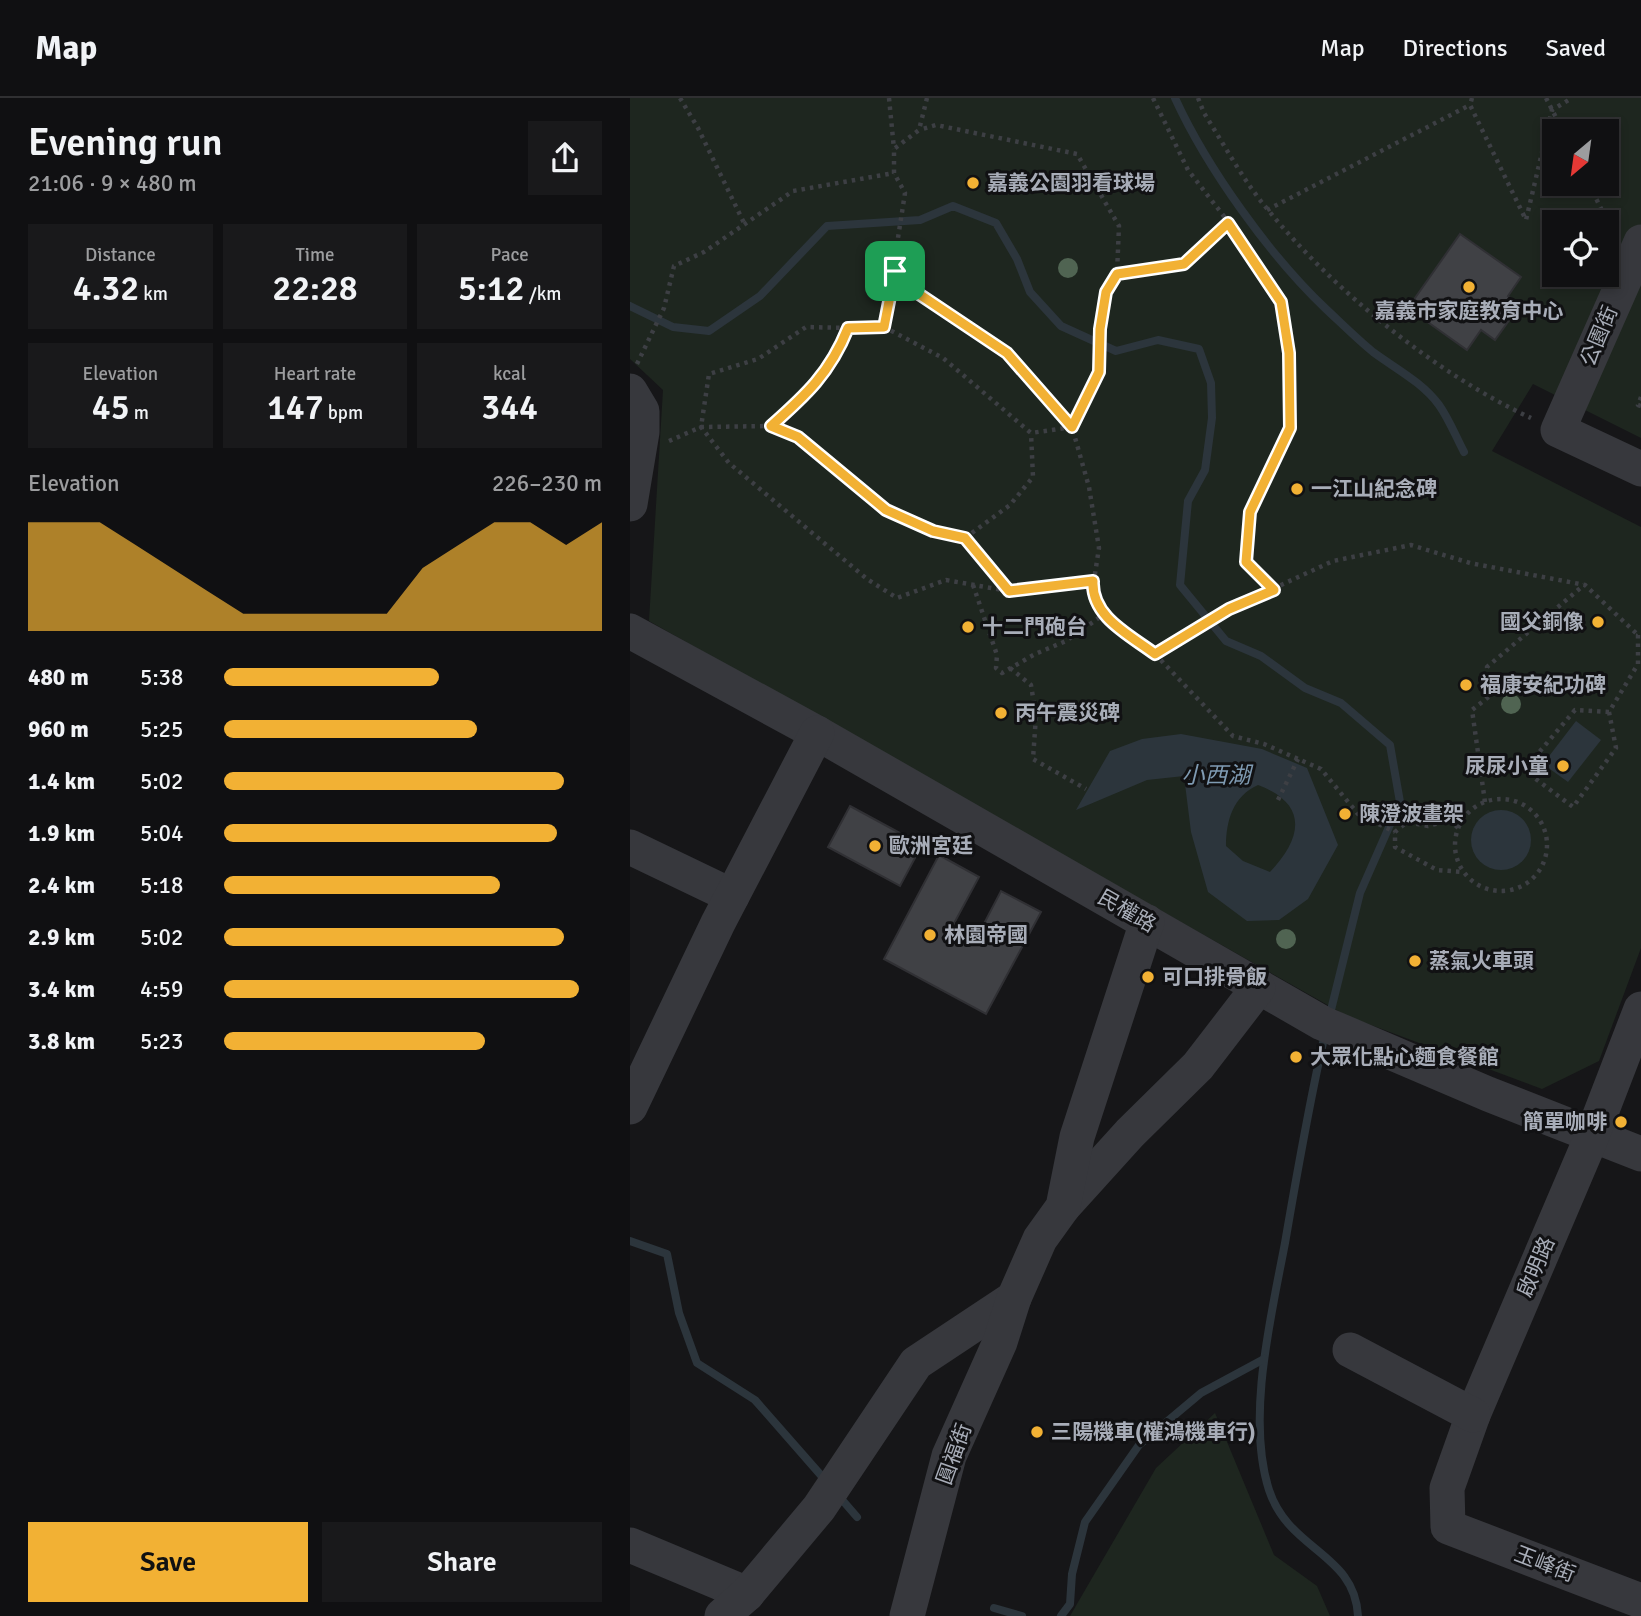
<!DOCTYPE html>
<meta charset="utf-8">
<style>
:root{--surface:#101012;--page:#19191b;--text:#f1f3f6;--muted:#9c9d9f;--line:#303032;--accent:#f2b134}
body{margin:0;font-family:Signika,"Noto Sans TC",sans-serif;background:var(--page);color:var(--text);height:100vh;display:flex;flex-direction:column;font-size:26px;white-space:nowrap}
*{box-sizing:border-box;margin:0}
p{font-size:23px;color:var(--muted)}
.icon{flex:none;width:38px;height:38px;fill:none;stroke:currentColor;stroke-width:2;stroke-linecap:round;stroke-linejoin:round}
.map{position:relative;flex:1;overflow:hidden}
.sheet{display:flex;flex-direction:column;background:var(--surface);width:630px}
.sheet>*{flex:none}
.needle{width:46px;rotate:209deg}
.controls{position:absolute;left:912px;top:21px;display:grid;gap:14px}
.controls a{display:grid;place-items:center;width:77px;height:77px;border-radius:0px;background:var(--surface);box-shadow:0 4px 10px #0003,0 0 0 2px var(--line);font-size:35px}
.pin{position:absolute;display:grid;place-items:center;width:60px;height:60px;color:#fff;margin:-30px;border-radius:14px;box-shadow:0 4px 10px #0006}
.round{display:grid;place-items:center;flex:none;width:74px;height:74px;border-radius:0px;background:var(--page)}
.head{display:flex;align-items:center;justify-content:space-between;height:119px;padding:0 28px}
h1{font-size:38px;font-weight:600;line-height:52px}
.figures{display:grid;grid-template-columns:repeat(3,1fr);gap:10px;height:119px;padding:7px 28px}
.figures div{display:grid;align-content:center;border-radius:0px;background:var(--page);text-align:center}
.figures b{font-size:35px;font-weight:600}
.figures small{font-size:19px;font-weight:400}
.figures p{font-size:19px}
.chart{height:196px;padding:14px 28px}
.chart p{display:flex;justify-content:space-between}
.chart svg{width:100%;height:126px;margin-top:7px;fill:var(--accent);opacity:.7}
.cta{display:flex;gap:14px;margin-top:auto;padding:14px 28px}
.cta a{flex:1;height:80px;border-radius:0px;background:var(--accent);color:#111;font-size:28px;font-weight:600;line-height:80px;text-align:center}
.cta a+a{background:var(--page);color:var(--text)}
ul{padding:0 28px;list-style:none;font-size:23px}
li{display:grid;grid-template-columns:112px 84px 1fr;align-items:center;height:52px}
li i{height:18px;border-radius:9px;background:var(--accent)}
header{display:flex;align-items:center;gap:42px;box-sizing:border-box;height:98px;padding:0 35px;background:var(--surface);border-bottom:2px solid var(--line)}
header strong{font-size:33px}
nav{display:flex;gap:38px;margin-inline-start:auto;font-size:24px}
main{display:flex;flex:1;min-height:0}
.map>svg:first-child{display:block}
.green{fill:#1e261f;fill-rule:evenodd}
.water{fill:#2c353c;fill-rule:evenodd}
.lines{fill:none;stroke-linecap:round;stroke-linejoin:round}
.stream{stroke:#2c353c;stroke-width:8}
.building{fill:#404145;stroke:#303034;stroke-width:2}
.path{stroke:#3d3f44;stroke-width:4.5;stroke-dasharray:3.5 5;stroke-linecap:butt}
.minor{stroke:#37383d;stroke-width:35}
.tree{fill:#506452}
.route-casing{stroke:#fff;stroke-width:14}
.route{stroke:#f2b134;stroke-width:9}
.poi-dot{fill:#f2b134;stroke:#111113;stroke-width:2.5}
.labels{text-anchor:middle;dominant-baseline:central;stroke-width:6;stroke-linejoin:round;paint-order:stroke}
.poi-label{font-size:21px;font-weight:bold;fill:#a8adb8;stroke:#111113;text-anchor:start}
.street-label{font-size:21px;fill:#a8adb8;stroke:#111113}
.water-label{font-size:23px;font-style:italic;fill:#7f9bb3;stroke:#111113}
</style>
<header>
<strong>Map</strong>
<nav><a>Map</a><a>Directions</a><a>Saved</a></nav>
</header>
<main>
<section class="sheet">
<div class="head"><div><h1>Evening run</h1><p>21:06 · 9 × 480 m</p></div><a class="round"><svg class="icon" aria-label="share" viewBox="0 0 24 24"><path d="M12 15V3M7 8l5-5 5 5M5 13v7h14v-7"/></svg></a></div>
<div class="figures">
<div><p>Distance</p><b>4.32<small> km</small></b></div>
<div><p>Time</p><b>22:28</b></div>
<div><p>Pace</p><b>5:12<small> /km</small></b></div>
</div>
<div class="figures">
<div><p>Elevation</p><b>45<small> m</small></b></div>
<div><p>Heart rate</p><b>147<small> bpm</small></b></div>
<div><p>kcal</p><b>344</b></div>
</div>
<div class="chart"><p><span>Elevation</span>226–230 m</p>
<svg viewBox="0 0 160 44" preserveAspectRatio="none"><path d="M0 44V6L10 6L20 6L30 14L40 22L50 30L60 38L70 38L80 38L90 38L100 38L110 22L120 14L130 6L140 6L150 14L160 6V44z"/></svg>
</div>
<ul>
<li><b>480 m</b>5:38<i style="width:57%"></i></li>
<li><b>960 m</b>5:25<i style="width:67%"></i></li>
<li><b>1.4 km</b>5:02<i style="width:90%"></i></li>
<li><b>1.9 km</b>5:04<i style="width:88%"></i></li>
<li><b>2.4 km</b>5:18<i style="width:73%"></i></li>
<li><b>2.9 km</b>5:02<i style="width:90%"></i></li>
<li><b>3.4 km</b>4:59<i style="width:94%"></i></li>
<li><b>3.8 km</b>5:23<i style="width:69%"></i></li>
</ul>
<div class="cta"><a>Save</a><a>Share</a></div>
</section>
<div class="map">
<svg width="1011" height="1518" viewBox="0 0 1011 1518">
<rect width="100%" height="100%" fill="#161618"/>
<g class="green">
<path d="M0 0H1011V340L903 286 862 353 1011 429V850L969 963 912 991 717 918 19 523 33 292 0 261ZM924 33H976V86H924ZM924 124H976V177H924Z"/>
<polygon points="585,1315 644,1457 687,1488 700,1518 440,1518 526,1370"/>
</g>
<g class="water">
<polygon points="946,623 971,642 938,684 913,666"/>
<path d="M551 636 632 651 677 670 708 747 678 801 649 822 617 823 578 794 561 734 554 678 517 682 446 712 480 653 512 641ZM628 687C678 706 673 739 640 774L613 763 596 748C596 723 603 698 628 687Z"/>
<circle cx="871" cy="742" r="30"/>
</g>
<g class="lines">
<g class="stream">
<path d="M545 0C577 70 640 158 696 211 711 225 727 241 743 254 766 271 792 284 809 307 819 321 826 339 834 354"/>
<polyline points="0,208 43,229 79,233 130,198 197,128 290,122 323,108 366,125 387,161 400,194 431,228 486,253 528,242 569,251 581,285 582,320 575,372 558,403 550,487 596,543 631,558 675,590 711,605 760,647 770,704 730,795 699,920"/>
<path d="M695 936C679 1005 667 1075 655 1145 641 1219 616 1320 639 1392 659 1453 725 1455 728 1518"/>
<polyline points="0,1143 37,1156 49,1215 67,1265 125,1302 196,1383"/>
<polyline points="207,1396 227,1419"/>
<polyline points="364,1510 392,1518"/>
<polyline points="431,1518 440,1506 442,1476 455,1424 509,1347 571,1295 634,1261"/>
</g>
</g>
<g class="building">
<polygon points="830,136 891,179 878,198 890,207 865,242 851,232 837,252 778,210"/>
<polygon points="220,708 292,747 270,788 198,749"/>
<polygon points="309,757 349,779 321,831 345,843 371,793 411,814 356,916 254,861"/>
</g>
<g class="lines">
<g class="path">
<polyline points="50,0 68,30 114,125"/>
<polyline points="259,0 264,51"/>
<polyline points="297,0 289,32 264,51 264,75 275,95 265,159 265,180 377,255 442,329 459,389 469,450 462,495 473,517 525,556 599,511 703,463 781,447 840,465 955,487 1008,537"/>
<polyline points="523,0 558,72 610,139 651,203 659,255 660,330 619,414 616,464 644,492"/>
<path d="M568 0 574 15C595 48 614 84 639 113 704 193 808 277 901 320"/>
<polyline points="842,0 840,7 896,122 922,12 942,0"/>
<polyline points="916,0 933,33"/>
<polyline points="959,86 983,135"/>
<polyline points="637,112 840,7"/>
<polyline points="487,175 554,167 598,125"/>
<polyline points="254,229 264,178"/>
<polyline points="218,230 176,229 128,261 79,276 71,329 141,328 168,339 256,412 303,433 335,440 378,493"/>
<polyline points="7,266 34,210 44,168 74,154 163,93 264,75"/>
<polyline points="1011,299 1008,307 1011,308"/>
<path d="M141 328C176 297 200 275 218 230L254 229 313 260 401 335 442 329 469 274 470 231 476 194 487 175 489 128 447 56 306 27 289 32"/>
<polyline points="39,343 71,329 99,365 237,481 267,500 316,482 378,493 463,483"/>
<polyline points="335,440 380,407 403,379 401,335"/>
<polyline points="343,487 367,557 366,570 372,575 405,556 436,543 473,517"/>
<polyline points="525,556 603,638 634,646 691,671 728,716 765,734"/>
<polyline points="380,570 401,587 406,618 403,661 456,691"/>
<polyline points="979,614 945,612 894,672 943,709 986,650 979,614 1008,566 1008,537 1011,535"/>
<circle cx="871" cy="747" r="46"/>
<polyline points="648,702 668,661"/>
<polyline points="855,704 842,612 861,597 857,569 954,487"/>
<polyline points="828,730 820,722 798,728 777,724 765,734 765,749 807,772 833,774"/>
</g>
<g class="minor">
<polyline points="1011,144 928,332 1011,371"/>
<polyline points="0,293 12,313 12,334 0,406"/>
<polyline points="0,533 187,635 692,925 858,996 1011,1056"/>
<polyline points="0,749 102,798"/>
<polyline points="1011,911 962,1038 843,1317 817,1390 818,1429 1011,1503"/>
<polyline points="0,1009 88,825 187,635"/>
<polyline points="433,1109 500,1035 568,968 628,890"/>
<polyline points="720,1252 843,1317"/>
<polyline points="0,1447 117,1496"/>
<polyline points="92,1518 117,1496 189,1410 286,1265 384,1200"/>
<polyline points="277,1518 319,1358 370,1244 384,1200 410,1141 433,1109 447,1039 517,824"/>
</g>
</g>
<g class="tree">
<circle cx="438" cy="170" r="10"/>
<circle cx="881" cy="606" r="10"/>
<circle cx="656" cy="841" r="10"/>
</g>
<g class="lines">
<g class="route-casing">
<path id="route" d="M598 125 651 204 659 255 660 330 620 414 616 464 644 492 599 511 525 556C500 537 461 519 463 483L379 493 335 440 303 433 256 412 168 339 141 328C176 297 200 275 218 230L254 229 265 173V180L377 255 442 329 469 274 470 231 476 194 487 176 554 166Z"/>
</g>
<use href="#route" class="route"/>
</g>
<g class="poi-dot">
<circle cx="343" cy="85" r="7"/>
<circle cx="839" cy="189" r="7"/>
<circle cx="667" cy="391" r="7"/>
<circle cx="968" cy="524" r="7"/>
<circle cx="338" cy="529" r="7"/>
<circle cx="836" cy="587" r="7"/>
<circle cx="371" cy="615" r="7"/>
<circle cx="933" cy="668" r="7"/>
<circle cx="715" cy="716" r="7"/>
<circle cx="245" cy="748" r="7"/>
<circle cx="300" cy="837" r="7"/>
<circle cx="785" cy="863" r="7"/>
<circle cx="518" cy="879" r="7"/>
<circle cx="666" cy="959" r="7"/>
<circle cx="991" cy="1024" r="7"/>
<circle cx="407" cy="1334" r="7"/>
</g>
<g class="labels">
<g class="poi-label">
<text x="357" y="85">嘉義公園羽看球場</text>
<text x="839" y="213" text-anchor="middle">嘉義市家庭教育中心</text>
<text x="681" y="391">一江山紀念碑</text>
<text x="954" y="524" text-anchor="end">國父銅像</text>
<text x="352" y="529">十二門砲台</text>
<text x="850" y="587">福康安紀功碑</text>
<text x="385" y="615">丙午震災碑</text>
<text x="919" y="668" text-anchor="end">尿尿小童</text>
<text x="729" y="716">陳澄波畫架</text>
<text x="259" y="748">歐洲宮廷</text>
<text x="314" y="837">林園帝國</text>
<text x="799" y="863">蒸氣火車頭</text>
<text x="532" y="879">可口排骨飯</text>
<text x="680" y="959">大眾化點心麵食餐館</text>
<text x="977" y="1024" text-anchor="end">簡單咖啡</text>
<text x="421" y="1334">三陽機車(權鴻機車行)</text>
</g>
<g class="street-label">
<text transform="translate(969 238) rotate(-67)">公園街</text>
<text transform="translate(497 813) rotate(30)">民權路</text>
<text transform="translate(906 1169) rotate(-67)">啟明路</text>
<text transform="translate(324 1356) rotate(-70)">圓福街</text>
<text transform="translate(915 1466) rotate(21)">玉峰街</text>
</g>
<g class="water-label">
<text x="586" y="677">小西湖</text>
</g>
</g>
</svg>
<div class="controls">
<a><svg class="needle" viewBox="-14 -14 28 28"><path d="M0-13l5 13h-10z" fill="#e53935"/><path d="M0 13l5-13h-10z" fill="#9c9d9f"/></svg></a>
<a><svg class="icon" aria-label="locate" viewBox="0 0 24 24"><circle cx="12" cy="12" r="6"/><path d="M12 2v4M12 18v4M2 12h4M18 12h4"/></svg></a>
</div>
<div class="pin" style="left:265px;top:173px;background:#1e9e55"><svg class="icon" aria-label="arrive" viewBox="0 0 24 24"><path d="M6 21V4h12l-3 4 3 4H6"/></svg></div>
</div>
</main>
